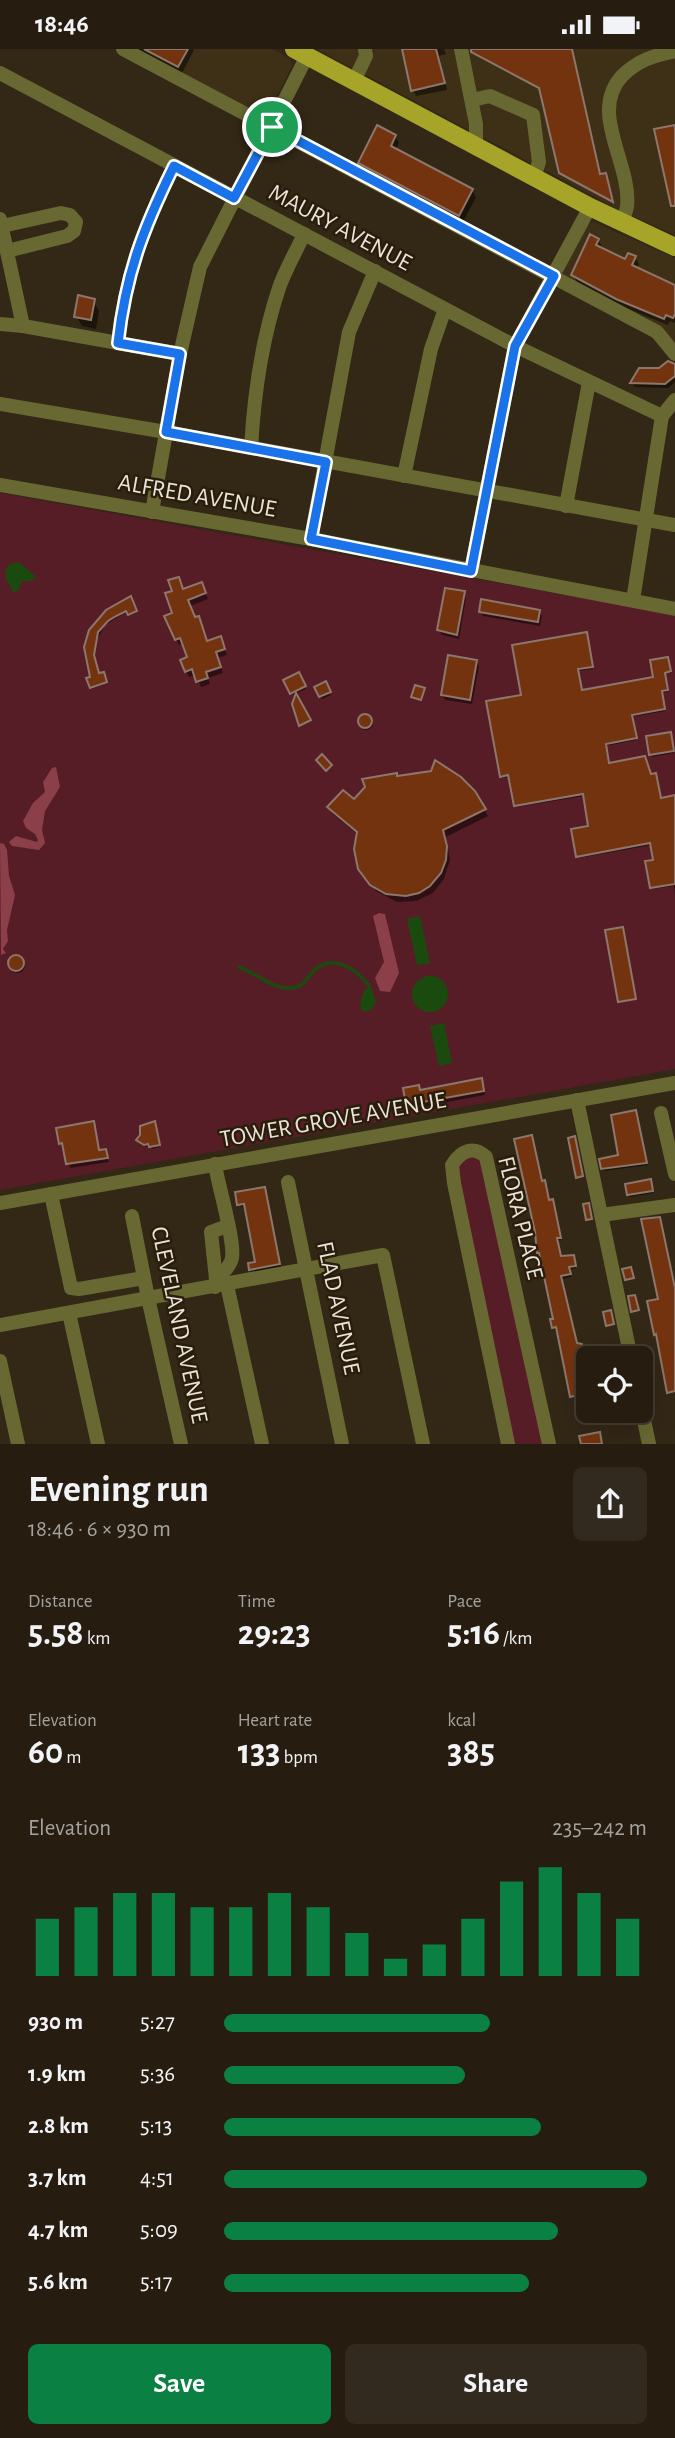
<!DOCTYPE html>
<meta charset="utf-8">
<style>
:root{--surface:#261d10;--page:#322a1e;--text:#f1f3f6;--muted:#a4a29f;--line:#423b30;--accent:#0b8043}
body{margin:0;font-family:"Alegreya Sans",sans-serif;background:var(--page);color:var(--text);height:100vh;display:flex;flex-direction:column;font-size:26px;white-space:nowrap}
*{box-sizing:border-box;margin:0}
p{font-size:23px;color:var(--muted)}
.icon{flex:none;width:38px;height:38px;fill:none;stroke:currentColor;stroke-width:2;stroke-linecap:round;stroke-linejoin:round}
.map{position:relative;height:1395px;overflow:hidden}
.details{display:flex;flex-direction:column;background:var(--surface);flex:1}
.details>*{flex:none}
.fabs{position:absolute;left:576px;top:1297px;display:grid;gap:14px}
.fabs a{display:grid;place-items:center;width:77px;height:77px;border-radius:10px;background:var(--surface);box-shadow:0 7px 28px #0002,0 0 0 2px var(--line);font-size:35px}
.pin{position:absolute;display:grid;place-items:center;width:60px;height:60px;color:#fff;margin:-30px;border:4px solid #fff;border-radius:50%;box-shadow:0 2px 7px #0007}
.round{display:grid;place-items:center;flex:none;width:74px;height:74px;border-radius:10px;background:var(--page)}
.summary{display:flex;align-items:center;justify-content:space-between;height:119px;padding:0 28px}
h1{font-size:38px;font-weight:700;line-height:52px}
.metrics{display:grid;grid-template-columns:repeat(3,1fr);gap:10px;height:119px;padding:7px 28px}
.metrics div{display:grid;align-content:center}
.metrics b{font-size:35px;font-weight:700}
.metrics small{font-size:19px;font-weight:400}
.metrics p{font-size:19px}
.chart{height:196px;padding:14px 28px}
.chart p{display:flex;justify-content:space-between}
.chart svg{width:100%;height:126px;margin-top:7px;stroke:var(--accent);stroke-width:6}
.button{display:flex;gap:14px;margin-top:auto;padding:14px 28px}
.button a{flex:1;height:80px;border-radius:10px;background:var(--accent);color:#fff;font-size:28px;font-weight:700;line-height:80px;text-align:center}
.button a+a{background:var(--page);color:var(--text)}
ul{padding:0 28px;list-style:none;font-size:23px}
li{display:grid;grid-template-columns:112px 84px 1fr;align-items:center;height:52px}
li i{height:18px;border-radius:9px;background:var(--accent)}
.status{display:flex;justify-content:space-between;align-items:center;height:49px;padding:0 35px;background:var(--surface);direction:ltr}
.status svg{height:19px;fill:currentColor}
.map>svg:first-child{display:block}
.built{fill:#3e2f17}
.green{fill:#571d27}
.forest{fill:#8b3f49}
.water{fill:#1b4a0e}
.shadow{fill:#0007}
.lines{fill:none;stroke-linecap:round;stroke-linejoin:round}
.stream{stroke:#1b4a0e;stroke-width:3.5}
.building{fill:#74330f;stroke:#8d766b;stroke-width:2}
.minor{stroke:#686833;stroke-width:14}
.major{stroke:#a7a529;stroke-width:18}
.route-casing{stroke:#fff;stroke-width:14}
.route{stroke:#1a73e8;stroke-width:9}
.labels{text-anchor:middle;dominant-baseline:central;stroke-width:5;stroke-linejoin:round;paint-order:stroke}
.street-label{font-size:24px;fill:#ebe3d8;stroke:#291d0c}
</style>
<div class="status"><b>18:46</b><svg viewBox="0 0 49 12"><path d="M0 12V9h3v3zM5 12V6h3v6zM10 12V3h3v9zM15 12V0h3v12zM26 1h20v11H26zM47 4h2v5h-2z"/></svg></div>
<div class="map">
<svg width="675" height="1395" viewBox="0 0 675 1395">
<rect width="100%" height="100%" fill="#332716"/>
<g class="built">
<polygon points="131,0 272,0 290,10 293,15 265,70"/>
<polygon points="317,0 675,0 675,186 617,160"/>
<polygon points="593,173 675,209 675,299 561,226 589,175"/>
</g>
<g class="green">
<polygon points="0,444 675,566 675,1020 0,1141"/>
<polygon points="480,1102 549,1395 508,1395 454,1134 457,1108"/>
</g>
<g class="forest">
<polygon points="56,718 60,738 45,762 42,781 45,794 39,801 12,797 9,793 16,787 37,793 38,791 35,785 26,779 23,772 33,754 45,743 43,733 52,719"/>
<polygon points="0,794 4,795 7,801 9,827 15,846 7,881 8,892 3,900 6,904 1,906"/>
<polygon points="379,864 385,865 399,924 390,943 380,942 375,929 384,913 373,867"/>
</g>
<g class="water">
<polygon points="19,513 36,528 31,532 22,532 19,540 14,544 6,530 5,522 10,515"/>
<polygon points="420,867 430,914 417,916 407,870"/>
<circle cx="430" cy="945" r="18"/>
<path d="M371 937 376 954 371 961 365 963 361 960C359 952 363 939 371 937Z"/>
<polygon points="444,974 452,1014 439,1017 430,977"/>
</g>
<g class="shadow">
<polygon points="137,0 193,0 194,1 182,24"/>
<polygon points="404,0 444,0 446,5 439,7 447,41 416,47 413,41"/>
<polygon points="473,0 571,0 600,127 607,128 613,153 562,126 542,41 476,6"/>
<polygon points="395,88 399,94 395,101 472,141 476,148 463,173 364,120 360,114"/>
<polygon points="598,191 602,197 601,200 626,212 635,209 639,215 637,220 675,238 675,274 670,272 668,276 621,257 577,233 573,226"/>
<polygon points="93,252 99,262 96,280 82,277 76,267"/>
<polygon points="675,318 675,333 668,339 635,338 632,334 659,321"/>
<polygon points="202,535 208,550 190,557 195,570 201,575 207,593 223,595 227,606 218,609 223,624 208,629 210,635 201,638 196,626 189,628 186,622 189,609 184,594 179,596 176,590 175,565 183,541"/>
<polygon points="463,544 466,549 459,590 442,586 439,581"/>
<polygon points="131,549 136,564 130,566 128,562 105,576 95,595 94,609 99,627 103,625 107,634 92,640 88,630 92,629 90,582"/>
<polygon points="539,562 542,567 540,577 483,567 481,563"/>
<polygon points="587,587 593,620 578,622 582,643 655,629 669,612 671,624 665,625 668,643 662,644 665,662 632,668 636,691 606,697 609,716 661,750 675,748 675,844 674,837 653,840 652,838 655,812 652,796 579,809 578,807 590,778 585,747 517,758 511,728 502,729 501,727 524,647"/>
<polygon points="476,613 479,617 472,655 445,651 442,646"/>
<polygon points="299,625 306,640 293,646 286,632"/>
<polygon points="325,634 331,646 322,650 317,639"/>
<circle cx="366" cy="674" r="7"/>
<polygon points="671,687 674,704 652,708 651,706"/>
<polygon points="398,729 473,743 488,767 446,788 450,811 444,830 433,844 416,852 397,853 376,842 364,826 358,786 333,765 330,758 354,752"/>
<circle cx="17" cy="916" r="8"/>
<polygon points="481,1031 485,1046 410,1060 408,1055 421,1042"/>
<polygon points="636,1063 648,1116 604,1122 603,1119 620,1108"/>
<polygon points="93,1074 100,1103 107,1107 109,1113 70,1119 65,1098 61,1094"/>
<polygon points="156,1077 160,1098 152,1100 151,1097 147,1098 139,1094 138,1091"/>
<polygon points="542,1134 549,1152 554,1154 561,1191 558,1192 561,1208 574,1210 576,1219 570,1221 571,1228 562,1230 577,1296 588,1327 588,1353 584,1354 582,1348 573,1350 572,1347 558,1280 555,1281 553,1278 555,1271"/>
<polygon points="651,1135 653,1144 630,1148 629,1146 627,1136"/>
<polygon points="264,1140 281,1218 252,1223 250,1220 257,1214 246,1157 241,1158 239,1155"/>
</g>
<g class="lines">
<path class="stream" d="M239 918C256 924 272 940 291 939 304 939 308 926 317 919 336 905 358 922 369 937"/>
</g>
<g class="building">
<polygon points="144,0 188,0 178,18"/>
<polygon points="402,0 436,0 445,34 411,42"/>
<polygon points="471,0 572,0 600,125 606,124 613,153 559,124 539,39 471,3"/>
<polygon points="377,76 396,86 391,97 473,140 459,167 358,114"/>
<polygon points="675,76 675,157 671,157 654,80"/>
<polygon points="590,185 599,190 596,196 625,210 628,204 636,207 632,216 675,236 675,265 673,269 666,266 664,270 616,250 571,226"/>
<polygon points="78,246 95,250 91,271 74,268"/>
<polygon points="668,312 675,315 675,327 665,335 630,334 639,319 659,319"/>
<polygon points="179,528 183,540 202,533 206,544 188,551 195,568 199,567 207,592 221,587 225,600 216,603 221,618 206,623 208,629 196,633 192,620 185,623 180,611 187,608 180,589 175,591 164,567 172,564 165,544 172,542 168,531"/>
<polygon points="445,539 465,542 457,586 437,581"/>
<polygon points="131,547 137,562 128,566 126,562 116,567 108,572 98,583 94,606 99,624 104,623 107,633 90,639 86,629 90,628 84,598 89,581 106,561"/>
<polygon points="481,550 540,561 538,573 479,563"/>
<polygon points="587,583 593,618 578,620 582,641 653,628 650,611 668,608 671,622 665,624 668,641 662,642 665,660 632,666 637,689 606,695 609,714 645,707 651,725 656,724 661,749 675,746 675,835 650,839 645,812 653,811 650,794 576,808 571,780 588,777 583,745 514,757 508,726 500,728 486,652 521,646 512,596"/>
<polygon points="448,606 477,611 470,651 441,646"/>
<polygon points="299,623 306,637 290,645 283,631"/>
<polygon points="326,632 331,643 319,648 314,638"/>
<polygon points="415,636 425,639 421,651 411,648"/>
<polygon points="296,644 311,671 299,677 292,655"/>
<circle cx="365" cy="672" r="7"/>
<polygon points="671,683 674,702 649,706 646,687"/>
<polygon points="322,705 332,716 326,722 316,711"/>
<polygon points="435,711 461,728 475,742 486,760 443,781 447,797 446,811 441,824 430,837 419,844 406,847 386,845 370,836 358,820 354,800 357,783 327,758 343,741 354,750 365,738 362,730 397,724 397,727 431,722"/>
<polygon points="623,878 636,950 618,953 605,881"/>
<circle cx="16" cy="914" r="8"/>
<polygon points="482,1029 484,1042 406,1056 403,1039 419,1036 420,1041"/>
<polygon points="636,1061 647,1114 601,1120 599,1110 618,1106 611,1066"/>
<polygon points="94,1072 99,1101 106,1100 108,1109 66,1115 62,1094 59,1095 56,1079"/>
<polygon points="155,1072 160,1096 149,1098 148,1095 144,1096 136,1091 140,1086 140,1077"/>
<polygon points="532,1086 542,1132 545,1131 549,1151 553,1150 561,1189 557,1189 561,1207 574,1206 576,1217 569,1218 571,1225 561,1227 577,1294 582,1295 588,1327 588,1350 581,1351 579,1346 570,1348 556,1278 552,1279 550,1270 553,1270 539,1204 537,1204 535,1183 514,1090"/>
<polygon points="575,1087 583,1127 576,1129 568,1089"/>
<polygon points="651,1130 653,1142 627,1146 625,1135"/>
<polygon points="265,1138 280,1215 249,1221 248,1214 255,1213 244,1155 237,1156 235,1143"/>
<polygon points="589,1154 592,1170 586,1171 583,1155"/>
<polygon points="660,1168 675,1239 675,1342 667,1344 656,1285 654,1286 647,1252 658,1250 641,1170"/>
<polygon points="631,1218 634,1229 625,1231 622,1220"/>
<polygon points="635,1246 639,1261 631,1263 628,1247"/>
<polygon points="611,1261 614,1275 606,1277 603,1263"/>
<polygon points="600,1383 602,1395 581,1395 579,1387"/>
</g>
<g class="lines">
<g class="minor">
<polyline points="123,0 657,283 675,305"/>
<polyline points="461,0 476,75 476,98"/>
<polyline points="0,24 515,297 662,367"/>
<polyline points="354,32 366,7 365,0"/>
<polyline points="472,51 490,47 533,66 539,113 534,128"/>
<polyline points="0,170 23,277"/>
<path d="M622 173C624 168 626 163 627 158 632 115 588 64 622 27 637 12 654 6 675 2"/>
<polyline points="2,177 61,164 70,166 76,173 74,182 67,187 7,202"/>
<polyline points="0,275 23,277 180,305"/>
<path d="M118 294C126 224 143 180 174 117"/>
<polyline points="0,355 166,383 675,476"/>
<path d="M251 399C254 345 262 290 279 239 285 221 296 203 304 185"/>
<polyline points="404,427 431,300 445,260"/>
<polyline points="0,436 311,490 675,560"/>
<polyline points="566,457 589,333"/>
<polyline points="152,463 180,305 200,218 307,7"/>
<polyline points="311,490 349,283 375,222"/>
<polyline points="471,522 515,297 590,158"/>
<polyline points="633,551 662,367 675,351"/>
<polyline points="577,1051 631,1309"/>
<polyline points="661,1064 675,1125"/>
<path d="M215 1115C218 1137 235 1190 232 1209 230 1221 217 1225 215 1238"/>
<polyline points="288,1133 342,1395"/>
<polyline points="51,1145 71,1239 79,1240 144,1229"/>
<polyline points="0,1154 675,1034"/>
<polyline points="601,1166 675,1156"/>
<polyline points="132,1167 148,1249 181,1395"/>
<polyline points="216,1230 211,1183 227,1177"/>
<polyline points="227,1236 262,1395"/>
<polyline points="69,1264 98,1395"/>
<polyline points="0,1276 383,1206 423,1395"/>
<polyline points="0,1312 18,1395"/>
<polyline points="640,1352 649,1395"/>
<path d="M508 1395 454 1134 452 1116C461 1102 473 1096 486 1108L549 1395"/>
</g>
<polyline class="major" points="294,0 590,158 675,198"/>
</g>
<g class="lines">
<g class="route-casing">
<path id="route" d="M272 78 554 227 515 297 471 522 311 490 326 413 166 383 180 305 118 294C126 224 143 180 174 117L234 149Z"/>
</g>
<use href="#route" class="route"/>
</g>
<g class="labels">
<g class="street-label">
<text transform="translate(340 179) rotate(28)">MAURY AVENUE</text>
<text transform="translate(197 447) rotate(10)">ALFRED AVENUE</text>
<text transform="translate(333 1071) rotate(-10)">TOWER GROVE AVENUE</text>
<text transform="translate(520 1169) rotate(76)">FLORA PLACE</text>
<text transform="translate(338 1259) rotate(78)">FLAD AVENUE</text>
<text transform="translate(179 1276) rotate(78)">CLEVELAND AVENUE</text>
</g>
</g>
</svg>
<div class="fabs">
<a><svg class="icon" aria-label="locate" viewBox="0 0 24 24"><circle cx="12" cy="12" r="6"/><path d="M12 2v4M12 18v4M2 12h4M18 12h4"/></svg></a>
</div>
<div class="pin" style="left:272px;top:78px;background:#1e9e55"><svg class="icon" aria-label="arrive" viewBox="0 0 24 24"><path d="M6 21V4h12l-3 4 3 4H6"/></svg></div>
</div>
<section class="details">
<div class="summary"><div><h1>Evening run</h1><p>18:46 · 6 × 930 m</p></div><a class="round"><svg class="icon" aria-label="share" viewBox="0 0 24 24"><path d="M12 15V3M7 8l5-5 5 5M5 13v7h14v-7"/></svg></a></div>
<div class="metrics">
<div><p>Distance</p><b>5.58<small> km</small></b></div>
<div><p>Time</p><b>29:23</b></div>
<div><p>Pace</p><b>5:16<small> /km</small></b></div>
</div>
<div class="metrics">
<div><p>Elevation</p><b>60<small> m</small></b></div>
<div><p>Heart rate</p><b>133<small> bpm</small></b></div>
<div><p>kcal</p><b>385</b></div>
</div>
<div class="chart"><p><span>Elevation</span>235–242 m</p>
<svg viewBox="0 0 160 44" preserveAspectRatio="none"><path d="M5 44V24M15 44V20M25 44V15M35 44V15M45 44V20M55 44V20M65 44V15M75 44V20M85 44V29M95 44V38M105 44V33M115 44V24M125 44V11M135 44V6M145 44V15M155 44V24"/></svg>
</div>
<ul>
<li><b>930 m</b>5:27<i style="width:63%"></i></li>
<li><b>1.9 km</b>5:36<i style="width:57%"></i></li>
<li><b>2.8 km</b>5:13<i style="width:75%"></i></li>
<li><b>3.7 km</b>4:51<i style="width:100%"></i></li>
<li><b>4.7 km</b>5:09<i style="width:79%"></i></li>
<li><b>5.6 km</b>5:17<i style="width:72%"></i></li>
</ul>
<div class="button"><a>Save</a><a>Share</a></div>
</section>
